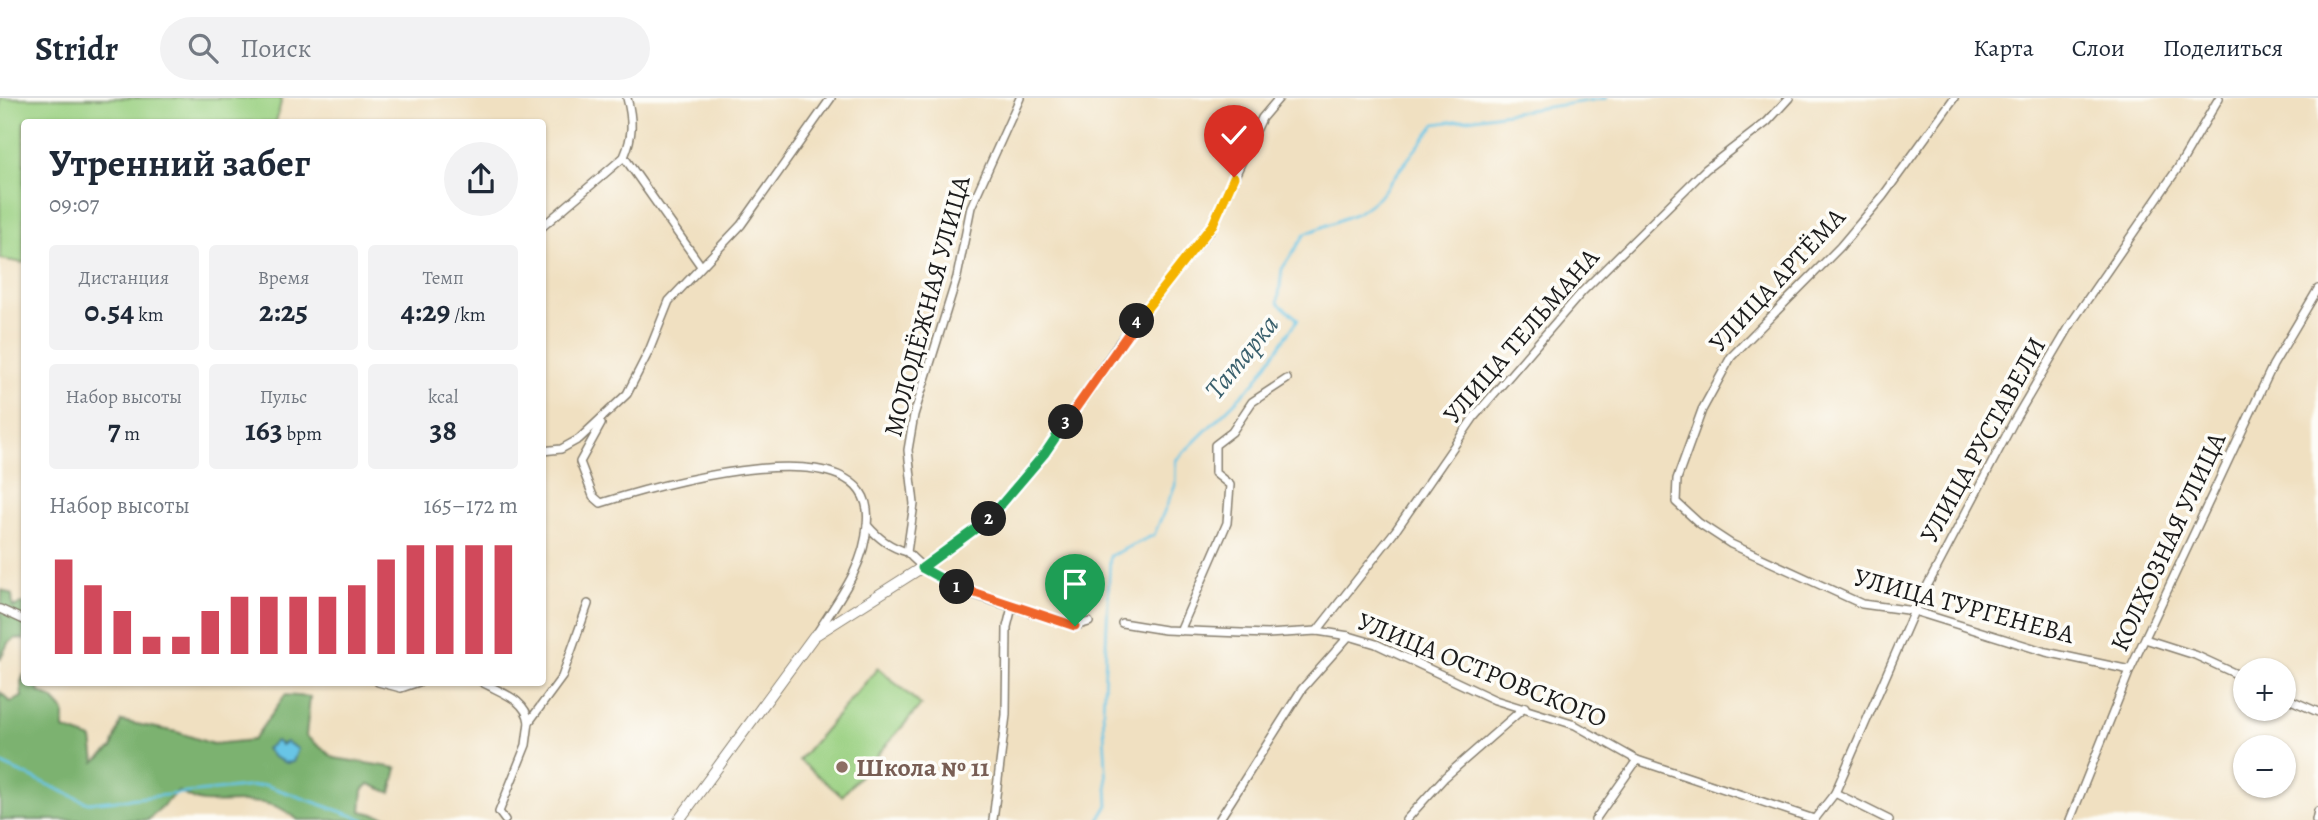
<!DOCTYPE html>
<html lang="ru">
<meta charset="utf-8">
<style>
:root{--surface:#fff;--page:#f2f2f3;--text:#1f2937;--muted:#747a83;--line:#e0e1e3;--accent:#d1495b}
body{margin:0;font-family:Alegreya,serif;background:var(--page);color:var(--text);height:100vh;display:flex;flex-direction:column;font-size:26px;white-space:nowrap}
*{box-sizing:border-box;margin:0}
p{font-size:23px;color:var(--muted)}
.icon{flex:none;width:38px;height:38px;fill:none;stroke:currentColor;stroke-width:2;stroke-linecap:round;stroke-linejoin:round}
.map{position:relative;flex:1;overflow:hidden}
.sheet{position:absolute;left:21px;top:21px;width:525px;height:567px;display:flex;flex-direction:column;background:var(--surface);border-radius:7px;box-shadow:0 2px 5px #0004}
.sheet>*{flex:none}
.tools{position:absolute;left:2233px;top:560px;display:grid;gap:14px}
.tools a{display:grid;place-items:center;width:63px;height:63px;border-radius:50%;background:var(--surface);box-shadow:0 2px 5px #0004;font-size:35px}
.pin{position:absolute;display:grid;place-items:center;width:60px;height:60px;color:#fff;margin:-72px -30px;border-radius:50% 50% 50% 0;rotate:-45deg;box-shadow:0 0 7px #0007}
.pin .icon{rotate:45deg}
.km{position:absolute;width:35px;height:35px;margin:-18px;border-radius:50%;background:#222;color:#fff;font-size:19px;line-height:35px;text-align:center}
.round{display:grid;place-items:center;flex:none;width:74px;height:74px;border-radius:37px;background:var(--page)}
.headline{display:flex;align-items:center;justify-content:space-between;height:119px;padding:0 28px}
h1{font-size:38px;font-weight:700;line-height:52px}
.metrics{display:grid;grid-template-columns:repeat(3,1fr);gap:10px;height:119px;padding:7px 28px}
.metrics div{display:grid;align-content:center;border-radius:7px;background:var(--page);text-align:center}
.metrics b{font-size:30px;font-weight:700}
.metrics small{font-size:19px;font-weight:400}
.metrics p{font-size:19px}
.chart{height:196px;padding:14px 28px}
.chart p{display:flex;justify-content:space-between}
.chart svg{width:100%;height:126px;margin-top:7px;stroke:var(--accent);stroke-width:6}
header{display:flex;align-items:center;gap:42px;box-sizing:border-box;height:98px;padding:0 35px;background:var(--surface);border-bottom:2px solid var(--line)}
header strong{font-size:33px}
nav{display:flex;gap:38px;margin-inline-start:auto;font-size:24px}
.search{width:490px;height:63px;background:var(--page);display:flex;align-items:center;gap:18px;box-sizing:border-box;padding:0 24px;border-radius:38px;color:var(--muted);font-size:26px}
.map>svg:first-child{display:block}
.green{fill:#9ad081;stroke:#5b764e;stroke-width:2}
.forest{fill:#7bb26f;stroke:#4c6746;stroke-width:2}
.water{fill:#68c5e6;stroke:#427081;stroke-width:2}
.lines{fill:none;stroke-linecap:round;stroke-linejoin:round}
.stream{stroke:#68c5e6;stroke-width:2.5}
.minor-casing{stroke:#867e6e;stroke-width:10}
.tertiary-casing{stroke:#867e6e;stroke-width:12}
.minor{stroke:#fff;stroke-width:7}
.tertiary{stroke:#fff;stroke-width:10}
.split-1-casing{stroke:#fff;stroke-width:14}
.split-2-casing{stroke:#fff;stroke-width:14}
.split-3-casing{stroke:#fff;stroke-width:14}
.split-4-casing{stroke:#fff;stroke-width:14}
.split-5-casing{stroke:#fff;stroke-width:14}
.split-6-casing{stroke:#fff;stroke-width:14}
.split-1{stroke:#f0652b;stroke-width:9}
.split-2{stroke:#22a559;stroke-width:9}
.split-3{stroke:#22a559;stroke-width:9}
.split-4{stroke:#f0652b;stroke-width:9}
.split-5{stroke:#f5b400;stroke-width:9}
.split-6{stroke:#f5b400;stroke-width:9}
.education-dot{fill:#8d6e63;stroke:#fdfcf7;stroke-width:2.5}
.labels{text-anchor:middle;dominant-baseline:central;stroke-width:7;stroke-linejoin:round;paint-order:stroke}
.street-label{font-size:26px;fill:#1c1c1c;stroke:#fdfcf7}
.education-label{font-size:26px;font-weight:bold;fill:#785e54;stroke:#fdfcf7;text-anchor:start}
.water-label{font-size:28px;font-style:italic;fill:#3a606d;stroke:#fdfcf7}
</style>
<header>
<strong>Stridr</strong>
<div class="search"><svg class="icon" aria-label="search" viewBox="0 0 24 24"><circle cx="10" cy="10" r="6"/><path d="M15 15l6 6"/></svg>Поиск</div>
<nav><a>Карта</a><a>Слои</a><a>Поделиться</a></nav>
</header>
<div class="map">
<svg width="2318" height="722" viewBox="0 0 2318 722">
<rect width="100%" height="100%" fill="#fdfcf7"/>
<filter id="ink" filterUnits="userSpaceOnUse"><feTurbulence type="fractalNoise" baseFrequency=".0143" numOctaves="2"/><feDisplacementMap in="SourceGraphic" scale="14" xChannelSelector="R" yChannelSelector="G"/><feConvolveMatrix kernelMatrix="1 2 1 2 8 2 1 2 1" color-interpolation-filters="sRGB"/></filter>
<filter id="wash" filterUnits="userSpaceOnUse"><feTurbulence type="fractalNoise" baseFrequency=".00686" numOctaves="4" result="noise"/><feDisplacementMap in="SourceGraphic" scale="28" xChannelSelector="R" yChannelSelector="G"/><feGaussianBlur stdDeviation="1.57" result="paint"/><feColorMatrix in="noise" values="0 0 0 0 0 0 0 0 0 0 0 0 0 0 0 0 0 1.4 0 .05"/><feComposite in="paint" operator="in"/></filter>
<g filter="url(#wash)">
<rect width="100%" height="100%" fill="#f0e0c1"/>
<g class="green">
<polygon points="0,0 282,0 276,24 24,24 24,165 0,161"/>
<polygon points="878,570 921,607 842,698 799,662"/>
</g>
<g class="forest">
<polygon points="2,492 12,497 13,509 24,505 24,542 17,540 8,545 0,562"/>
<path d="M24 576V584L39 585 38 593 53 601 64 613V631L92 641 95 664 112 650 121 623 177 634 213 646 253 642 285 597 310 599 306 638 334 660 397 670 391 695 369 686 363 692 361 713 401 722H298C268 695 238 707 203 704 195 703 185 697 178 693L148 722H0V594L11 604 22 599 21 584Z"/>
</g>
<polygon class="water" points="276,643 281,647 286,644 298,651 293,664 286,665 273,659 266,651"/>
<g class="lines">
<g class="stream">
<polyline points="0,665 88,705 265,687 365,722"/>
<polyline points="1099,722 1108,707 1103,614 1110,458 1154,437 1175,388 1176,362 1255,284 1298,221 1278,205 1282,171 1305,136 1357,115 1378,100 1435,26 1607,0"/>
</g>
</g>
</g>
<g filter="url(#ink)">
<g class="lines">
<g class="minor-casing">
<g id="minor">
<path d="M1020 0 971 109 957 179 914 317 908 352 914 406 907 454C948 500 1019 508 1075 528L1089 524"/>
<polyline points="1954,0 1883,98 1840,149 1731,259 1702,312 1677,381 1676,404 1699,425 1731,446 1862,506 1914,513 2046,554 2130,572"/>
<polyline points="624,59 701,168"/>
<path d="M542 129 624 59C633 38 633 22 627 0"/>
<path d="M601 326 580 364 593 398 601 405C652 389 880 322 867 427 879 441 890 449 907 454"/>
<polyline points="542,353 561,351 579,341 627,296 649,253 669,203 741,127 831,0"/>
<polyline points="921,470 986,424 1045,355 1119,245 1210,132 1262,20 1279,0"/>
<polyline points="0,511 24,522"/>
<polyline points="1122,525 1165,532 1267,536 1317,533 1349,538 1376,546 1495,602 1575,627 1637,662 1814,721"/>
<polyline points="1180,533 1227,425 1230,387 1215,375 1215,347 1232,334 1252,304 1287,281"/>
<polyline points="1317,533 1396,432 1474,319 1582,194 1706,71 1767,24 1789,0"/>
<path d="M817 535C838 502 865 468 867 427"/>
<polyline points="2145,541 2195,557 2245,580"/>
<polyline points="378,584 401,590 419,584"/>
<path d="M482 584C501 595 526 601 529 624"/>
<polyline points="2284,599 2318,614"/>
<polyline points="1835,695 1889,722"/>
<polyline points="505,722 499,714 526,647 529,624 562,579 588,506"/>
<polyline points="993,722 1006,617 1007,529 1012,509"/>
<polyline points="1219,722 1302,591 1349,538"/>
<polyline points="1406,722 1445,679 1525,609"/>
<polyline points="1595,722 1637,662"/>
<polyline points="1814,722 1835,695 1914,513 2014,323 2074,221 2178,70 2219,0"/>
<polyline points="2070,722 2130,572 2273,267 2318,191"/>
<polyline points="2316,722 2318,713"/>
</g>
</g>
<g class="tertiary-casing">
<polyline id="tertiary" points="679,722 814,538 921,470"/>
</g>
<use href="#minor" class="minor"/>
<use href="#tertiary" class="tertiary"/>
</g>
</g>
<g class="lines" filter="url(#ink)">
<g class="split-1-casing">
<polyline id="split-1" points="957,489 1075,528"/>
</g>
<g class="split-2-casing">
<polyline id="split-2" points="957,489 922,470 989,421"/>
</g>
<g class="split-3-casing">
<polyline id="split-3" points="989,421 1045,355 1066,324"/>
</g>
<g class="split-4-casing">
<polyline id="split-4" points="1066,324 1137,223"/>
</g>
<g class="split-5-casing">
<polyline id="split-5" points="1137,223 1213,126"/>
</g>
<g class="split-6-casing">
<polyline id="split-6" points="1213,126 1234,79"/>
</g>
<use href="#split-1" class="split-1"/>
<use href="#split-2" class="split-2"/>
<use href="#split-3" class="split-3"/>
<use href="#split-4" class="split-4"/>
<use href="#split-5" class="split-5"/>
<use href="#split-6" class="split-6"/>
</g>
<circle class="education-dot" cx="842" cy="669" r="7"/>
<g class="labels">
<g class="street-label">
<text transform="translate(1777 182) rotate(-47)">УЛИЦА АРТЁМА</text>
<text transform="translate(927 208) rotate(-75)">МОЛОДЁЖНАЯ УЛИЦА</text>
<text transform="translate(1521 238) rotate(-49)">УЛИЦА ТЕЛЬМАНА</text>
<text transform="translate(1983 342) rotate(-61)">УЛИЦА РУСТАВЕЛИ</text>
<text transform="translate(2168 444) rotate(-65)">КОЛХОЗНАЯ УЛИЦА</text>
<text transform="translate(1964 508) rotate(15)">УЛИЦА ТУРГЕНЕВА</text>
<text transform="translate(1482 572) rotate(22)">УЛИЦА ОСТРОВСКОГО</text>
</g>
<g class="education-label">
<text x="856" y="669">Школа № 11</text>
</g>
<g class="water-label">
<text transform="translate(1242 259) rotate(-51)">Татарка</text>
</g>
</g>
</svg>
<div class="tools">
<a>+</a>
<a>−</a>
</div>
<div class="pin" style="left:1075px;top:528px;background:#1e9e55"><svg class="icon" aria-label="arrive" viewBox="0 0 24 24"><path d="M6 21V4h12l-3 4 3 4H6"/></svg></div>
<div class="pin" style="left:1234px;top:79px;background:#d93025"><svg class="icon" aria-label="check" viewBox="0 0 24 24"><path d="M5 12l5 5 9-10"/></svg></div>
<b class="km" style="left:957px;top:489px">1</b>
<b class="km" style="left:989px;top:421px">2</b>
<b class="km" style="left:1066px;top:324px">3</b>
<b class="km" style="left:1137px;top:223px">4</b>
<section class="sheet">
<div class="headline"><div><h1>Утренний забег</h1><p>09:07</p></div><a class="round"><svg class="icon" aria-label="share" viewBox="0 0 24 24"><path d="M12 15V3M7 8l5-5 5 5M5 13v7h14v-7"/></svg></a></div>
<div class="metrics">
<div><p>Дистанция</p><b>0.54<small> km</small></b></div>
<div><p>Время</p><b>2:25</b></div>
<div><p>Темп</p><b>4:29<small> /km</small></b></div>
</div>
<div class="metrics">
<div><p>Набор высоты</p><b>7<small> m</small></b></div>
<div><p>Пульс</p><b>163<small> bpm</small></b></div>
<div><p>kcal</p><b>38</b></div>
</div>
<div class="chart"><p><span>Набор высоты</span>165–172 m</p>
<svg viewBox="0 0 160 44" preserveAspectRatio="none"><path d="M5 44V11M15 44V20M25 44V29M35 44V38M45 44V38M55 44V29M65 44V24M75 44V24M85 44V24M95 44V24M105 44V20M115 44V11M125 44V6M135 44V6M145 44V6M155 44V6"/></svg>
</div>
</section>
</div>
